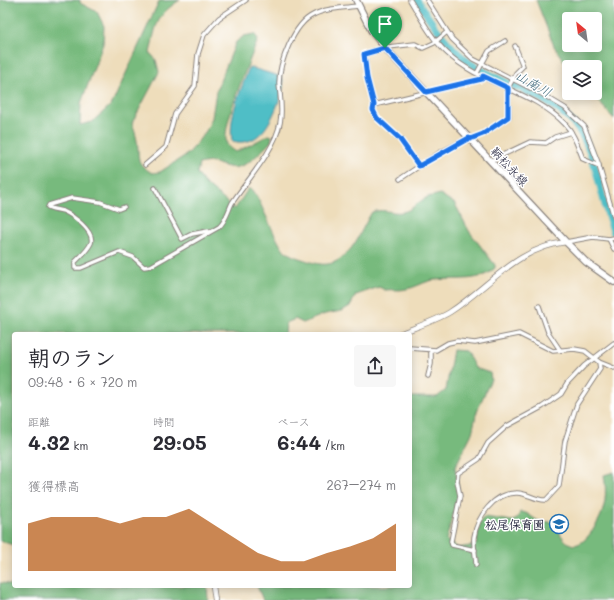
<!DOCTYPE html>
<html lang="ja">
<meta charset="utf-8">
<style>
:root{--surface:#fff;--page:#f7f7f7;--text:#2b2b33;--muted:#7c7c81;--accent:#b45309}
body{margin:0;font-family:Mali,"Klee One",sans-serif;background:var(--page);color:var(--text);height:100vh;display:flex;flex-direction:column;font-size:15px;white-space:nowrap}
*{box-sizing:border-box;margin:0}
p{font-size:13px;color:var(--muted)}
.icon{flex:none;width:22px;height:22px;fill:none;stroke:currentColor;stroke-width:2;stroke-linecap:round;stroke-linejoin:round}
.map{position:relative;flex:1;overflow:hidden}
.sheet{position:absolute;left:12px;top:332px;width:400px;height:256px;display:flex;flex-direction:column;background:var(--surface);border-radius:4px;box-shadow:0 2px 10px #0003}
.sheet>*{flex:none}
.needle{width:26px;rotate:331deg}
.fabs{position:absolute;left:562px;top:12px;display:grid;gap:8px}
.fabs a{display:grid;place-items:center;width:40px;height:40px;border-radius:4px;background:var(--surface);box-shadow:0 2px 10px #0003;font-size:20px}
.pin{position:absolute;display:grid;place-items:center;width:34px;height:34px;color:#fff;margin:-41px -17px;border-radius:50% 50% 50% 0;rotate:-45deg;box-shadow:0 0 4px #0007}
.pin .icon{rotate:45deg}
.round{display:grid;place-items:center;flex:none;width:42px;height:42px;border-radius:4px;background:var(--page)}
.head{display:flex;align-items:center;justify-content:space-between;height:68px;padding:0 16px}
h1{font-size:22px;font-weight:800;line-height:30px}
.metrics{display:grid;grid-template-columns:repeat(3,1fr);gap:6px;height:68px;padding:4px 16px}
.metrics div{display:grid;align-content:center}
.metrics b{font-size:20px;font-weight:800}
.metrics small{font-size:11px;font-weight:400}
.metrics p{font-size:11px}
.chart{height:112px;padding:8px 16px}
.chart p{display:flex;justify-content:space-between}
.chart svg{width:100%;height:72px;margin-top:4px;fill:var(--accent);opacity:.7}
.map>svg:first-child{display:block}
.forest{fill:#77ba7d;stroke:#4c6e5c;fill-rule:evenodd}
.water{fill:#4fbec6;stroke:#387080}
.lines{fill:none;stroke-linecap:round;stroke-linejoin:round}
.river{stroke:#4fbec6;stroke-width:7}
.minor-casing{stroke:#88807b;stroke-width:5.5}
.tertiary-casing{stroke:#88807b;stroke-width:6}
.primary-casing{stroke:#88807b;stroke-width:8}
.minor{stroke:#fff;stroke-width:3.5}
.tertiary{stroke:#fff;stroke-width:4.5}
.primary{stroke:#fff;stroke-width:5.5}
.route-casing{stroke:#fff;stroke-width:8}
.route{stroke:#1a73e8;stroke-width:5}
.labels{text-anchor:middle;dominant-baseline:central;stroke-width:3;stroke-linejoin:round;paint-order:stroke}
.street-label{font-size:12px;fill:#22223b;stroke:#fff}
.poi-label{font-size:12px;font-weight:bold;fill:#22223b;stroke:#fff;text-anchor:end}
.water-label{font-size:13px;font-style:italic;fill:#346073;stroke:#fff}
</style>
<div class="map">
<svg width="614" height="600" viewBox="0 0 614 600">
<rect width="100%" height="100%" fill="#fff"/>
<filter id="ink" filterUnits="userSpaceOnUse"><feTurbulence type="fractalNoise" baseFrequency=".025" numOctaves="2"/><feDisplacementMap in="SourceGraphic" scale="8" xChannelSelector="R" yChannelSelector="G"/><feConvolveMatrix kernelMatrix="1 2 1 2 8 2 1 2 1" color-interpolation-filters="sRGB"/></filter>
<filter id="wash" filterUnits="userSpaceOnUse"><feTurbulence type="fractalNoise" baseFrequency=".012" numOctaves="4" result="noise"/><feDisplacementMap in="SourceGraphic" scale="16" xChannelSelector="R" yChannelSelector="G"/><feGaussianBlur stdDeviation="0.9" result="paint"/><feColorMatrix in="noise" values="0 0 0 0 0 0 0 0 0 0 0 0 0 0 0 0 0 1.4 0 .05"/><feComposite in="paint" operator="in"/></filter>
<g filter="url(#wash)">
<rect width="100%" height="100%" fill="#edb"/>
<g class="forest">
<path d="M0 0H80V3L97 12 104 26 103 44 81 103 80 125 92 122 112 104 159 1 180 0C155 16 156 26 150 53L156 60 159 72 132 123C134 129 136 135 137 141 140 159 134 162 152 173L160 172 189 153 206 131 212 118 216 91 236 42 244 36 254 34 258 39 257 42C249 62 223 123 226 141 227 146 231 150 236 152L269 135 272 136 271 142C261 151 245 171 229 167 214 164 215 160 199 164L197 173 204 183 235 209 248 189H251L257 197C263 208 276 240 283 249 288 254 295 257 302 259 320 265 331 269 347 253 358 242 363 226 372 212 386 208 391 214 403 212 412 210 417 203 424 199 428 196 435 196 440 194L455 204 469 231 495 265V268C478 285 450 276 429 281 422 283 414 288 406 289 399 291 392 289 385 290L379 287 356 295 350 306 342 311 325 314 303 323 295 319 286 323 285 334H14V545L0 541Z"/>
<path d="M536 0H614V119L591 93H595V67H569V69L567 66 554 46ZM569 19H595V45H569Z"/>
<path d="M453 350 466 351 475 368 490 373 491 379 477 411 472 433 455 467 459 494 446 540 458 548 476 545 480 522 484 517 513 521 518 518 520 512C529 512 531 518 539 521 544 523 549 520 554 524 558 528 560 535 564 539 577 554 589 536 596 525 606 509 607 494 604 475L614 472V600H263L257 586H410V397H437L446 390Z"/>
<path d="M0 583C9 583 23 590 31 586H207L208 600H0Z"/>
</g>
<path class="water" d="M249 67 282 77C285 86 282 92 279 101 271 122 259 148 232 141 228 115 241 91 249 67Z"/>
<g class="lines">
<path class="river" d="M417 0C431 22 448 47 470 63 504 86 557 96 580 132 598 160 601 202 614 233"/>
</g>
</g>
<g filter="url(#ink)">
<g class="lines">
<g class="minor-casing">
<g id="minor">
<path d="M410 0C421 18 431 38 447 53 481 85 532 90 565 124 574 133 578 147 583 159L599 166 614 217"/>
<polyline points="427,0 452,39 473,59 540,93 565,108 573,116 584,126 599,165"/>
<polyline points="477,73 489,51 505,41"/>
<polyline points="374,105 482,79 483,76"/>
<polyline points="470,139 483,134 509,117 508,88 516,73 523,66 515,46"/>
<polyline points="490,161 530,142 546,143 555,137 571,132"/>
<polyline points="145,165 166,147 175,114 195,86 198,54 204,35 219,18 246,0"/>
<polyline points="419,166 399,138 377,118 373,110 374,105 367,77 365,54 388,47 415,44 423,48 434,43 447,32"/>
<polyline points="400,179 439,153 469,138"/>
<polyline points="155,188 182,239 192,234 208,231"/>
<path d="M124 207 119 209 100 202 72 198 49 205 48 207C52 209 58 210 63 211 72 215 95 231 91 243 88 250 80 257 75 262V268H81L119 252 133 257 144 267 151 266 219 227C226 221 228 211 232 203 248 179 275 150 280 123 283 110 280 97 279 83 279 63 294 24 313 15 326 8 343 8 358 6"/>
<polyline points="609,239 614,249"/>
<polyline points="566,242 593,237 609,239 614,238"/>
<polyline points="539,306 548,332 560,350"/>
<polyline points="410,348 436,350 448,343 457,341 475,343 519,334 553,351 574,349 585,351 599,362 614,368"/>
<polyline points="428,376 431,364 431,350"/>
<polyline points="475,550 452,545 451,541 460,496 457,481 458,473 479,459 488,443 507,426 542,407 561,394 567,384 584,366 614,343"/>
<path d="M476 565C476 556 473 546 474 537 477 517 494 493 516 493 526 492 536 501 546 500L559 486 565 441 577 404 600 369 599 362"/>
</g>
</g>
<g class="tertiary-casing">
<g id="tertiary">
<path d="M399 334C416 327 435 321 450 312 489 287 516 248 566 242"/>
<polyline points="213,586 215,600"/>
</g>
</g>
<g class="primary-casing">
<polyline id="primary" points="356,0 371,30 385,48 566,242 586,262 614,282"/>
</g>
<use href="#minor" class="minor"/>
<use href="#tertiary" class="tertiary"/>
<use href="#primary" class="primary"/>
</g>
</g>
<g class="lines" filter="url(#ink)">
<g class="route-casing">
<polygon id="route" points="385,48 426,92 482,79 483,76 508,88 508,117 483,134 470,139 469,138 419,166 399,138 377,118 373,110 374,105 367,78 364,54"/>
</g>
<use href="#route" class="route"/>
</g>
<defs>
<g id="school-ring" transform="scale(1)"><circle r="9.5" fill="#fff" stroke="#1f6fb2" stroke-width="1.5"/><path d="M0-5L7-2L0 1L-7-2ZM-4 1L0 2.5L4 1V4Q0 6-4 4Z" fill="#1f6fb2"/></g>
</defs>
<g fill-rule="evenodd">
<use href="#school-ring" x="559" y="524"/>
</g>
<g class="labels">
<g class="street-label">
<text transform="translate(510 166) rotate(47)">鞆松永線</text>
</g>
<g class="poi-label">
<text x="545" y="524">松尾保育園</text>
</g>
<g class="water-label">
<text transform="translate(534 83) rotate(30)">山南川</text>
</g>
</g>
</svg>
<div class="fabs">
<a><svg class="needle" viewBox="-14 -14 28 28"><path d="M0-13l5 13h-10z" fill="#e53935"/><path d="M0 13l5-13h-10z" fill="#7c7c81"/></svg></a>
<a><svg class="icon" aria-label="layers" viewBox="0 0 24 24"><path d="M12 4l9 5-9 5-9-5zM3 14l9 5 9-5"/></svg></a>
</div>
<div class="pin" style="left:385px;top:48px;background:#1e9e55"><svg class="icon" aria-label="arrive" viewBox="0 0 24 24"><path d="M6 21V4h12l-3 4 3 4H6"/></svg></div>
<section class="sheet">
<div class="head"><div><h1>朝のラン</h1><p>09:48 · 6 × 720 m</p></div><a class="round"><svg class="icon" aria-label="share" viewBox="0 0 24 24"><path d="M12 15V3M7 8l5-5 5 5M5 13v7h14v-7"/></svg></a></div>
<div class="metrics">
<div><p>距離</p><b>4.32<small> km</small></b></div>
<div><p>時間</p><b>29:05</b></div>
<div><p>ペース</p><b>6:44<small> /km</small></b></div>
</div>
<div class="chart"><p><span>獲得標高</span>267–274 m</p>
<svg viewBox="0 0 160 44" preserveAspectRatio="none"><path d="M0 44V15L10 11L20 11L30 11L40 15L50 11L60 11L70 6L80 15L90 24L100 33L110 38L120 38L130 33L140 29L150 24L160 15V44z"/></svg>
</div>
</section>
</div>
